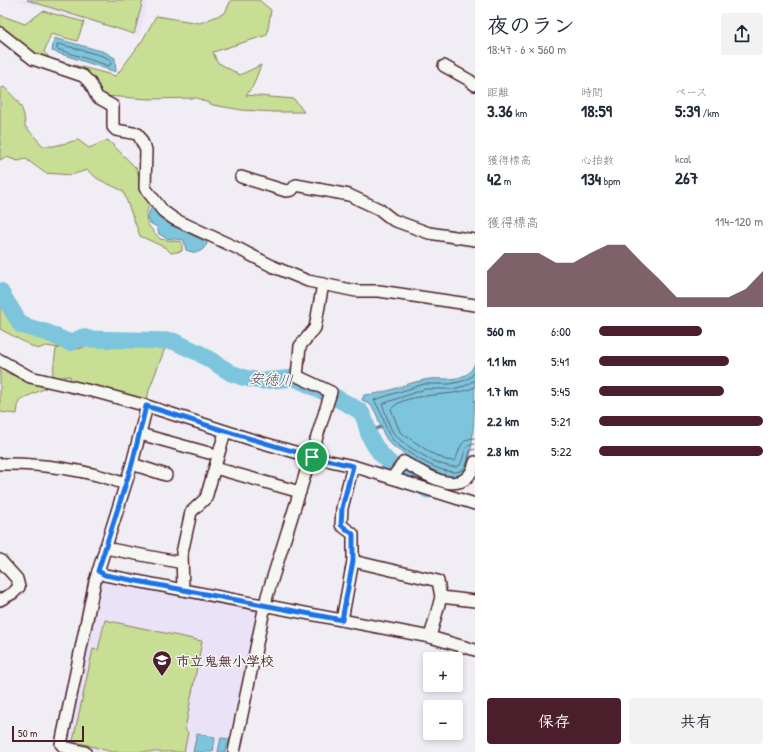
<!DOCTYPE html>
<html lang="ja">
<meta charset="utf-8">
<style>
:root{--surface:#fff;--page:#f2f2f3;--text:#1f2937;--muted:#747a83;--accent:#4a1f2b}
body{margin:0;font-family:"Patrick Hand","Klee One",sans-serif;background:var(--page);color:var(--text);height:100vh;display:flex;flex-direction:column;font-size:15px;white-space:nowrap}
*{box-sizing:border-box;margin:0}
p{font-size:13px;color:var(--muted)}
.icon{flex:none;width:22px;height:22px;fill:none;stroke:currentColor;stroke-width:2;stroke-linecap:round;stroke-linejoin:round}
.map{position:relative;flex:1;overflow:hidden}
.sheet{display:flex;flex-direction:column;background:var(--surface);width:300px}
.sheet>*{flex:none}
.controls{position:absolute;left:423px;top:652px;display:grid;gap:8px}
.controls a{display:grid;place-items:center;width:40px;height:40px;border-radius:4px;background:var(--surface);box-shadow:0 2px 6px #0003;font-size:20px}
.scale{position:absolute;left:12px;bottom:10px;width:72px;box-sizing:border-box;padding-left:4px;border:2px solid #4a1f2b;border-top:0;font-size:11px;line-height:14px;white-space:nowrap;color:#4a1f2b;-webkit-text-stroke:3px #f6f6f2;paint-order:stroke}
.pin{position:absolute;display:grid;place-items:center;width:34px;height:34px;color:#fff;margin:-17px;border:2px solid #fff;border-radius:50%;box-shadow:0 1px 4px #0007}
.round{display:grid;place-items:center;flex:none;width:42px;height:42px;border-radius:4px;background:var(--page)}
.head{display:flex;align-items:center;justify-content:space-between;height:68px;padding:0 12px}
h1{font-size:22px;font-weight:800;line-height:30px}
.stats{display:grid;grid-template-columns:repeat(3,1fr);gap:6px;height:68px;padding:4px 12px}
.stats div{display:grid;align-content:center}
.stats b{font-size:17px;font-weight:800}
.stats small{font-size:11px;font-weight:400}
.stats p{font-size:11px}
.chart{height:112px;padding:8px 12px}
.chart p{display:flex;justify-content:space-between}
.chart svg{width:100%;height:72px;margin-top:4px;fill:var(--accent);opacity:.7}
.cta{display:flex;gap:8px;margin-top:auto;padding:8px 12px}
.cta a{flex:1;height:46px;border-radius:4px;background:var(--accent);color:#fff;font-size:16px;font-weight:800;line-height:46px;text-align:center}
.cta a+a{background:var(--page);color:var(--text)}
ul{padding:0 12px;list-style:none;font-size:13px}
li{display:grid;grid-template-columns:64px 48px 1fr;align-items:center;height:30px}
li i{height:10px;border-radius:5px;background:var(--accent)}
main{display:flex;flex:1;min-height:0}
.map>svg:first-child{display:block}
.built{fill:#eae2f6}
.green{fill:#c8de94;stroke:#897e60}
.water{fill:#7bc5dc;stroke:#678395}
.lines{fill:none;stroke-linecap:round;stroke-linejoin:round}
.shore{stroke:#5e6172;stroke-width:1}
.stream{stroke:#678395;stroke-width:3}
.river{stroke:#7bc5dc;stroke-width:17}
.minor-casing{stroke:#4a1f2b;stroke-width:14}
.minor{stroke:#f6f6f2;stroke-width:11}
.route-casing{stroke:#fff;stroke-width:8}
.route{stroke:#1a73e8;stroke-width:5}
.labels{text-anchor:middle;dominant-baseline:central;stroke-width:3;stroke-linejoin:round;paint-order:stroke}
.poi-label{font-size:14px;font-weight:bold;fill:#4a1f2b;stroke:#f6f6f2;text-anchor:start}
.water-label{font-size:15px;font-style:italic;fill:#595160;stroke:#f6f6f2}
</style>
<main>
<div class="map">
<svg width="475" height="752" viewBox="0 0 475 752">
<rect width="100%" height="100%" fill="#f1edf4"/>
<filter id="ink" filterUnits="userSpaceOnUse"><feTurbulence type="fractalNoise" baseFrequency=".025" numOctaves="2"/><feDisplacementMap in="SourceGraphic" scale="8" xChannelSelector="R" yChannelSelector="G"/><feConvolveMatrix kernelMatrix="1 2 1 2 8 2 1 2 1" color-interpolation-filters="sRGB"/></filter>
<g filter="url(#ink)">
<g class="built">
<polygon points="16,0 148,0 139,36"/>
<polygon points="104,579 256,610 260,615 231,741 226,752 100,752 68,745 66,740 97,582"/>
</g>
<g class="green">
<polygon points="27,0 143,0 134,34"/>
<path d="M231 0H259L271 10 267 35 213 52 217 62 240 75 261 65 253 86 246 95 294 99 304 112H274L242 110 213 105 197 98 149 99 104 96 96 85 61 64 53 72C34 66 8 56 0 34 0 29 0 21 0 15L25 24 43 11 84 22 77 41 51 34 44 52 51 59 116 76 142 41 156 16 200 23 225 13Z"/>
<path d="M4 87C17 100 25 107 25 126L43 146H54L78 140 89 148 108 140 136 168 144 190 151 201C142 221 146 223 160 239L182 242V251L171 253 166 248 140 236 123 191 98 179 87 170 71 175 45 173 26 159 18 161 6 157 0 160V89Z"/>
<path d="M0 290H3C9 297 15 308 22 314 40 328 65 330 85 341L82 347 64 349C74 349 85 351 90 341L167 343 149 390 147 401 71 382 70 376 52 378 56 349 59 348 46 346 37 349 0 329Z"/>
<polygon points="0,368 7,373 46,388 19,400 17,414 0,412"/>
<polygon points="105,620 202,641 185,729 188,733 184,752 112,752 73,741 93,649 98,650"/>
</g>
<g class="water">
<polygon points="54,38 105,52 115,58 116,72 52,51"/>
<path d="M152 207 173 226 204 241 206 239 207 244C201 253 197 254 186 250L184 240 166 238 159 234 157 227 150 223 147 216Z"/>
<path d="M475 363C475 383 475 462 464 474 455 480 442 475 432 470 420 464 398 452 389 442 377 429 381 407 362 400L364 395C389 394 406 382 430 379 441 378 452 381 463 376 470 374 472 369 475 363Z"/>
<polygon points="197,734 215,737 213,752 193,752"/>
<polygon points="221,738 230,739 225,752 218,752"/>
</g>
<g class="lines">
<g class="shore">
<polygon points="59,44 103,56 111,60 111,64 109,66 57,49 57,45"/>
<path d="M475 371 471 377 463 381 450 384H424L374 400C376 404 378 407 380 411 385 420 385 431 392 439 401 450 448 480 462 470 468 466 468 457 470 451L475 449"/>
<path d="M475 380 465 386 452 389H425L382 404C387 414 388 428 396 436 405 446 446 472 459 466 466 458 461 445 475 444"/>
<path d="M475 387C452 399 408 390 391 409L400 432 431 453 446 460 455 461C460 450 460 438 475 438"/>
</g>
<polyline class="stream" points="368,432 381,427"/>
<path class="river" d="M0 291 21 325 48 333 70 343 83 337 89 339 173 341 199 353 231 373 245 378 261 381 295 378 335 397 360 411C367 419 366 430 371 439 383 463 406 476 428 490"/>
<g class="minor-casing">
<g id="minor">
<polyline points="0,33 33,59 83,76 90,83 97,97 113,106 113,127 116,130 138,134 146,150 145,188 163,211 174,219 239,249 274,267 308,281 356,291 379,291 475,305"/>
<polyline points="444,66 469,80 475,85"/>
<polyline points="241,177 286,191 292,190 296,185 349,195 379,209 393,220 429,233 475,240"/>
<polyline points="0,360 30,377 100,393 147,406 253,440 312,457 353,466 475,504"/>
<polyline points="140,434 209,453"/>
<path d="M0 464C39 463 89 470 125 484"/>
<polyline points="132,464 166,475"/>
<polyline points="215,468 300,492"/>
<path d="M392 478 404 462C425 474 465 502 475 462"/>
<polyline points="105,548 178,562"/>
<polyline points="0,560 17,579 19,587 13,593 0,600"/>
<polyline points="353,561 438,581 441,597 430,637"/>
<polyline points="98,571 105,575 430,637 475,650"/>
<polyline points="183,590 182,553 191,512 206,498 225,432"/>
<polyline points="441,597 475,601"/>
<polyline points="342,620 353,561 353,534 341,525 342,508 353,466"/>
<polyline points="85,752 64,747 61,744 95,581 132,464 147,406"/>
<polyline points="234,752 267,596 331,392 297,376 300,346 315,328 323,284"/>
</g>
</g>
<use href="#minor" class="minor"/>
</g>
</g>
<g class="lines" filter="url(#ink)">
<g class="route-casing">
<path id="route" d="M146 406C215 427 283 451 353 466L342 508 341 525 353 534V561L342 620 105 575 98 571 132 464Z"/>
</g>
<use href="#route" class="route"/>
</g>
<defs>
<g id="school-pin" transform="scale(1)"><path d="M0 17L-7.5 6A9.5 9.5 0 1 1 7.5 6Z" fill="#4a1f2b" stroke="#f6f6f2"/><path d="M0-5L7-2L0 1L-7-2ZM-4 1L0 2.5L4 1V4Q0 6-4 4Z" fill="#fff"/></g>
</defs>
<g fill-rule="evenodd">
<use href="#school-pin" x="162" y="660"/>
</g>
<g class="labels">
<g class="poi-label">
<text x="176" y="660">市立鬼無小学校</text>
</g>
<g class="water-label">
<text transform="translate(271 379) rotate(4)">安徳川</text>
</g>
</g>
</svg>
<div class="controls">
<a>+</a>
<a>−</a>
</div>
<div class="scale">50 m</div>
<div class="pin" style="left:312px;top:457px;background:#1e9e55"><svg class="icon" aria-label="arrive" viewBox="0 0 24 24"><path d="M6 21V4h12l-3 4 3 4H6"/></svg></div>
</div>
<section class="sheet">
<div class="head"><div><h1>夜のラン</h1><p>18:47 · 6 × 560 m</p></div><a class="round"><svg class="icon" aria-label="share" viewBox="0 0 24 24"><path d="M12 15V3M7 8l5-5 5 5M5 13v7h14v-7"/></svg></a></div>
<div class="stats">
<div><p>距離</p><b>3.36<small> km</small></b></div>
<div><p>時間</p><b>18:59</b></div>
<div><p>ペース</p><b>5:39<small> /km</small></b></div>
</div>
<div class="stats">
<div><p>獲得標高</p><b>42<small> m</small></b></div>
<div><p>心拍数</p><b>134<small> bpm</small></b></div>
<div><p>kcal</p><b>267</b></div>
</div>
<div class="chart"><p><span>獲得標高</span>114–120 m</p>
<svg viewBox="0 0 160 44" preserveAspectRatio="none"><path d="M0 44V22L10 11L20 11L30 11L40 17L50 17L60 11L70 6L80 6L90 17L100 27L110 38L120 38L130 38L140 38L150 33L160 22V44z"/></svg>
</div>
<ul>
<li><b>560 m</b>6:00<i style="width:63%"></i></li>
<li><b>1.1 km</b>5:41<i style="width:79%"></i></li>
<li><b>1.7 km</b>5:45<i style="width:76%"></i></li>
<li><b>2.2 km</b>5:21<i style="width:100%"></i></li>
<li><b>2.8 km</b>5:22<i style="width:100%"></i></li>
</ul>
<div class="cta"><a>保存</a><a>共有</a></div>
</section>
</main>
